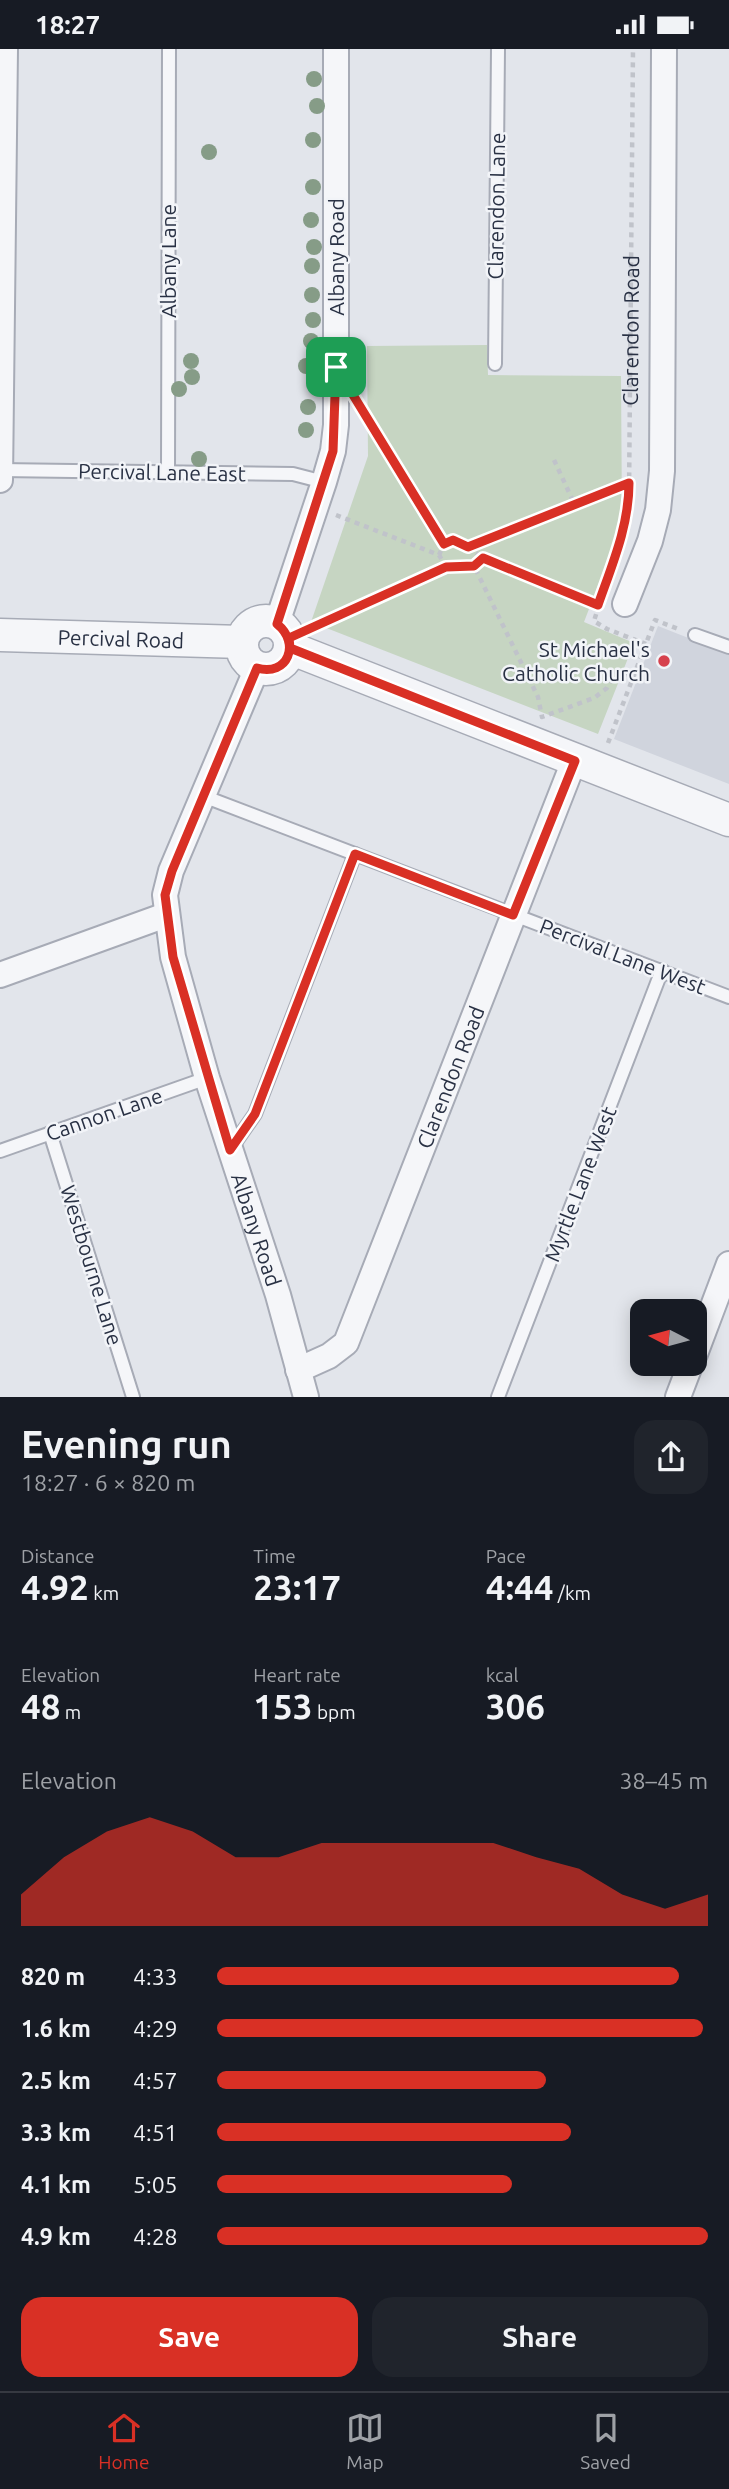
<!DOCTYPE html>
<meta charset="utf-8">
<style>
:root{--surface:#171b24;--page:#20242c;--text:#f1f3f6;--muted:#9ea1a6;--line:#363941;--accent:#d93025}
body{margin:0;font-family:Ubuntu,sans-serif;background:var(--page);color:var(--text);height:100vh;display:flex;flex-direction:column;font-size:26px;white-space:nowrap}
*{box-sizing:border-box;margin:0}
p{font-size:23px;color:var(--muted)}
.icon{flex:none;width:38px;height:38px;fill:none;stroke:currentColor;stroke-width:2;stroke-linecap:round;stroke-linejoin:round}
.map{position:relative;height:1348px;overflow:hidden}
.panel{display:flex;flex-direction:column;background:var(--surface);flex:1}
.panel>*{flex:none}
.needle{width:46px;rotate:276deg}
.tools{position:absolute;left:630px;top:1250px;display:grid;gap:14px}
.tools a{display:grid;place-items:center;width:77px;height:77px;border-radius:14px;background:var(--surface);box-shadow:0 4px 18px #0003;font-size:35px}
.pin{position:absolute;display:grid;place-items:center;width:60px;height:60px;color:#fff;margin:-30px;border-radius:14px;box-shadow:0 4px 10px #0006}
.round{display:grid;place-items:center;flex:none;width:74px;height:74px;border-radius:21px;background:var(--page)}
.summary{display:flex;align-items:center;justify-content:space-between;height:119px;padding:0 21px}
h1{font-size:38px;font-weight:700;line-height:52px}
.metrics{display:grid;grid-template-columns:repeat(3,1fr);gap:10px;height:119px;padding:7px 21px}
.metrics div{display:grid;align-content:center}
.metrics b{font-size:35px;font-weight:700}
.metrics small{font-size:19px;font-weight:400}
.metrics p{font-size:19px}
.chart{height:196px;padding:14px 21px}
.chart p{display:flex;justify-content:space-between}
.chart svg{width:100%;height:126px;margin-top:7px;fill:var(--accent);opacity:.7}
.button{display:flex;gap:14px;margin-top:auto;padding:14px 21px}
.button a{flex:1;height:80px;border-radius:21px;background:var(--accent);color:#fff;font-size:28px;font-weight:700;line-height:80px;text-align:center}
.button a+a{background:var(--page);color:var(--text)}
ul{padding:0 21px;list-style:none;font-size:23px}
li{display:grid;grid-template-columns:112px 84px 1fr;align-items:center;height:52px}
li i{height:18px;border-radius:9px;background:var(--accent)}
.status{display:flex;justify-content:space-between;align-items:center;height:49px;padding:0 35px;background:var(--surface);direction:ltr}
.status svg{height:19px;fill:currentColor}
.tab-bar{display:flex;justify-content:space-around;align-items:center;height:98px;border-top:2px solid var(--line);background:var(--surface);font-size:19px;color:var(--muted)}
.tab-bar a{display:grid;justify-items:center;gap:4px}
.tab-bar .on{color:var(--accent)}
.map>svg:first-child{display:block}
.built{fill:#d0d4dd}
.green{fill:#c6d5c2}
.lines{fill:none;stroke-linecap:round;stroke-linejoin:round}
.service-casing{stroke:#a7abb6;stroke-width:16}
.minor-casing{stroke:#a7abb6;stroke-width:28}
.tertiary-casing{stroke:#a7abb6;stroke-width:35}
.path{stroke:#c0c3ca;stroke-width:4.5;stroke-dasharray:5 5;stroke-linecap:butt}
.service{stroke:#f5f6f9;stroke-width:12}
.minor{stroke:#f5f6f9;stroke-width:24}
.tertiary{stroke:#f5f6f9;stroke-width:32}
.tree{fill:#869c87}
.route-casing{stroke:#fff;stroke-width:14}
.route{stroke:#d93025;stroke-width:9}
.poi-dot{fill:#d6414d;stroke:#f2f4f8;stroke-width:2.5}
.labels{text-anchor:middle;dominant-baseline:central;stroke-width:5;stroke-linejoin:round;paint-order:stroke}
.street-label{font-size:21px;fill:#293144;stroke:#f2f4f8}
.poi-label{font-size:21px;fill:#293144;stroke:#f2f4f8;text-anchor:end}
</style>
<div class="status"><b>18:27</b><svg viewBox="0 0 49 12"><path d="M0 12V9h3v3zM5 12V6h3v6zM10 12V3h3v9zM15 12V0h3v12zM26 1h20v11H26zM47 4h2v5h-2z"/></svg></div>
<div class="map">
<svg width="729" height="1348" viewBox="0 0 729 1348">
<rect width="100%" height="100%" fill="#e2e5eb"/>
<polygon class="built" points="658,577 729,605 729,735 614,690"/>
<polygon class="green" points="487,296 488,326 621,327 622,474 584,573 634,594 598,685 311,573 368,407 367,297"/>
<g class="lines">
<g class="service-casing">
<g id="service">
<polyline points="495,315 498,0"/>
<polyline points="0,421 293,425 324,433"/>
<polyline points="168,423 169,0"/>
<polyline points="695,586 729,598"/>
<polyline points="203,747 729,948"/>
<polyline points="50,1084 133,1348"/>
<polyline points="230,1101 255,1065 355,805"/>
<polyline points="0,1102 207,1029"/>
<polyline points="498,1348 662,921"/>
</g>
</g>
<g class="minor-casing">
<g id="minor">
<polyline points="0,431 5,0"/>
<polyline points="625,555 650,492 658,461 662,422 664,0"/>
<polyline points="277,574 324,433 333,402 336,376 336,0"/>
<path id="s2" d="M257 619 171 822 165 846 173 908 207 1029 278 1246 306 1348"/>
<polyline points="0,926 166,866"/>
<polyline points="695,1305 729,1215"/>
<path id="s3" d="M298 1321 329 1307 346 1294 574 712"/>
<polyline points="678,1348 691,1314"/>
</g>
</g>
<g class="tertiary-casing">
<g id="tertiary">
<circle cx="266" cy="596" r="24"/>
<path id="s4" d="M0 586 242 593"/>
<polyline points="290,599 729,771"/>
</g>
</g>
<g class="path">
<polyline points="360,356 444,495 439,506"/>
<polyline points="554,411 574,454"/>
<polyline points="336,466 439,506 446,518"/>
<polyline points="444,495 453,491 468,498 630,434"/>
<polyline points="468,498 483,509"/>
<path id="s1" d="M606 535 622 491 629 447 633 0"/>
<polyline points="602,546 594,572 607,580 646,595"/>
<polyline points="598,556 483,509 474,517 538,648 542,668 594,649 607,639 616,622 633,629"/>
<polyline points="310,579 446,518 474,517"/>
<polyline points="608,694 655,571 681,581"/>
</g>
<use href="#service" class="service"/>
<use href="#minor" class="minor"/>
<use href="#tertiary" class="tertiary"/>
</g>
<g class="tree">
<circle cx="314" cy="30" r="8"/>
<circle cx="317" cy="57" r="8"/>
<circle cx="313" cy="91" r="8"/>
<circle cx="209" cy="103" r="8"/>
<circle cx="313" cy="138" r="8"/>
<circle cx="311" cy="171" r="8"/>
<circle cx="314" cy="198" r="8"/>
<circle cx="312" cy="217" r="8"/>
<circle cx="312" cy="246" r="8"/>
<circle cx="313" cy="271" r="8"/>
<circle cx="311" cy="292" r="8"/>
<circle cx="191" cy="312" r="8"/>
<circle cx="306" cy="317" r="8"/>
<circle cx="192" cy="328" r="8"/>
<circle cx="179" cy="340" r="8"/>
<circle cx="308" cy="358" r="8"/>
<circle cx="306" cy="381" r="8"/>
<circle cx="199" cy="410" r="8"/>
</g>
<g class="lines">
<g class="route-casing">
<path id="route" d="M336 318 333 402 277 575C301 594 288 628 257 619L172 822 165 846 173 908 230 1101 255 1065 355 805 513 866 575 712 290 599 289 589 446 518 474 517 483 509 598 556C612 516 629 477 629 434L468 498 453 491 444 495 336 318"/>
</g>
<use href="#route" class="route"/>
</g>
<circle class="poi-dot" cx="664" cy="612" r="7"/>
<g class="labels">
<g class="street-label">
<text transform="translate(496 157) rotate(-89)">Clarendon Lane</text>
<text transform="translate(336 208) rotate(-90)">Albany Road</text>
<text transform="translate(168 212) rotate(-90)">Albany Lane</text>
<text stroke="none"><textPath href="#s1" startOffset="257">Clarendon Road</textPath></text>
<text transform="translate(162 423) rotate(1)">Percival Lane East</text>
<text stroke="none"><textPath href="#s4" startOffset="121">Percival Road</textPath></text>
<text transform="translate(623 907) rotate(21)">Percival Lane West</text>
<text stroke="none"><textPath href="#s3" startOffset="341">Clarendon Road</textPath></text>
<text transform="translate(104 1065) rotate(-19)">Cannon Lane</text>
<text transform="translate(580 1135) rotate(-69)">Myrtle Lane West</text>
<text stroke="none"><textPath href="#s2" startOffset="593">Albany Road</textPath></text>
<text transform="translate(92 1216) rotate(73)">Westbourne Lane</text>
</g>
<g class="poi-label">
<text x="650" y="600">St Michael's<tspan x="650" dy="24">Catholic Church</tspan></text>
</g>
</g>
</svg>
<div class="tools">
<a><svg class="needle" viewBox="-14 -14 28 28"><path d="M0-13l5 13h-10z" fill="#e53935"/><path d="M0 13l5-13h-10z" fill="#9ea1a6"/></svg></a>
</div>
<div class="pin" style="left:336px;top:318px;background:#1e9e55"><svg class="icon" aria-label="arrive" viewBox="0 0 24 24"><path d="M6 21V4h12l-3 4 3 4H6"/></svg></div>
</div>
<section class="panel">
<div class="summary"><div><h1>Evening run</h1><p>18:27 · 6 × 820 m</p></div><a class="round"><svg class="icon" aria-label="share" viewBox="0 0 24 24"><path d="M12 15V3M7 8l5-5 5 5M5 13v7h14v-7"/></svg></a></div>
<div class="metrics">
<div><p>Distance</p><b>4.92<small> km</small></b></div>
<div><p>Time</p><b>23:17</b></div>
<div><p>Pace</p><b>4:44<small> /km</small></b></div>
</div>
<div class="metrics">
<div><p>Elevation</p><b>48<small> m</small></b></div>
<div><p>Heart rate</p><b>153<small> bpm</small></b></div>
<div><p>kcal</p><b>306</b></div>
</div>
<div class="chart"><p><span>Elevation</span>38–45 m</p>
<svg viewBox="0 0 160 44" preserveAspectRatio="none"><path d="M0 44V33L10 20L20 11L30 6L40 11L50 20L60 20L70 15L80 15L90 15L100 15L110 15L120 20L130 24L140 33L150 38L160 33V44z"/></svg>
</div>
<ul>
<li><b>820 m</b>4:33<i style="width:94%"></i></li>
<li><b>1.6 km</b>4:29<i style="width:99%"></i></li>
<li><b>2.5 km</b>4:57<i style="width:67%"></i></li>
<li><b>3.3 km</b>4:51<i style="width:72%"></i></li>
<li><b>4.1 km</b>5:05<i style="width:60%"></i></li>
<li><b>4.9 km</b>4:28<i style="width:100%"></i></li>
</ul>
<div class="button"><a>Save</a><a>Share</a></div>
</section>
<nav class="tab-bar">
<a class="on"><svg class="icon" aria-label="home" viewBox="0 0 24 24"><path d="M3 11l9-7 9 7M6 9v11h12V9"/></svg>Home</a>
<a><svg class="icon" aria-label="map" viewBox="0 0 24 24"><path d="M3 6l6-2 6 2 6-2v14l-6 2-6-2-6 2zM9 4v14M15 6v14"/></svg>Map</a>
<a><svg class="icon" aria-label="saved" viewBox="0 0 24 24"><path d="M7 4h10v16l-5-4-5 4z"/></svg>Saved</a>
</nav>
